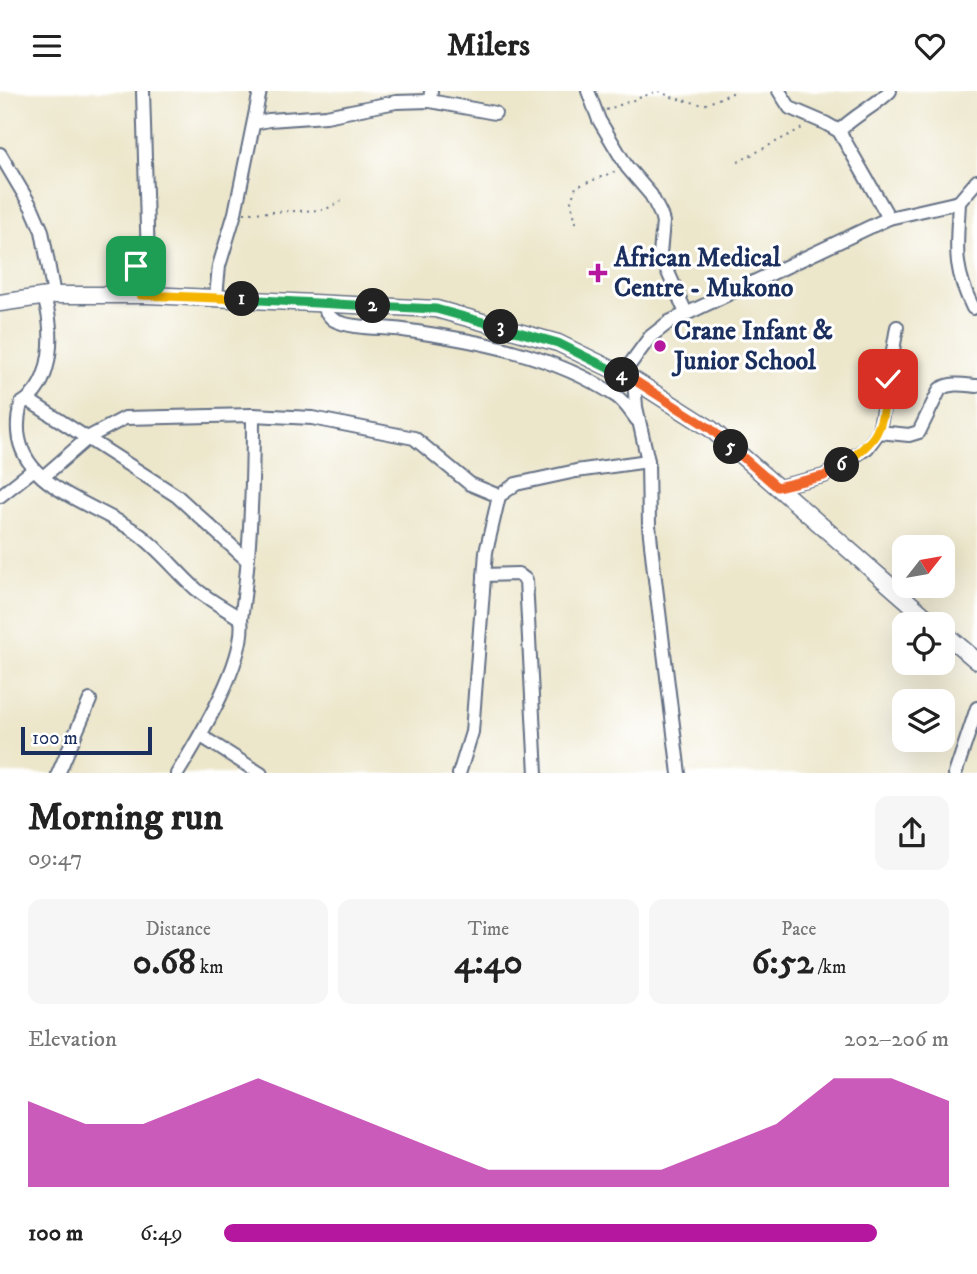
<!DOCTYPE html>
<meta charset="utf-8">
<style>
:root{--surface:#fff;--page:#f6f6f6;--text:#222;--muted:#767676;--accent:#b5179e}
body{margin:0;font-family:"IM FELL DW Pica",serif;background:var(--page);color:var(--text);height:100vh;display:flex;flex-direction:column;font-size:26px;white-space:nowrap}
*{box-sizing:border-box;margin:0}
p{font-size:23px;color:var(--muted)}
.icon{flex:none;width:38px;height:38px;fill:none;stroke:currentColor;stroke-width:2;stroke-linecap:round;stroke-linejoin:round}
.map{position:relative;height:682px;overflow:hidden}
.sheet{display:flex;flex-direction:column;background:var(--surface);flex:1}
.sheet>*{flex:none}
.needle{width:46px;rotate:59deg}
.controls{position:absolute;left:892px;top:444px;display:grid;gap:14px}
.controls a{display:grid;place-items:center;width:63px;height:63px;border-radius:14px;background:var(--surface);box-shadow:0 7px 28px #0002;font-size:35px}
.scale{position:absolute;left:21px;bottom:18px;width:131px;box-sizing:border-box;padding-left:7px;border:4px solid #1b2f5e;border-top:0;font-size:19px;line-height:24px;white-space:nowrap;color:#1b2f5e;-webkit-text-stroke:5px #fff;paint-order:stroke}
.pin{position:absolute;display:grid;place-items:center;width:60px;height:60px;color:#fff;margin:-30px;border-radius:14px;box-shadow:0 4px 10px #0006}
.km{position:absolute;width:35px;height:35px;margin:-18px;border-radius:50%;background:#222;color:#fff;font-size:19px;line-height:35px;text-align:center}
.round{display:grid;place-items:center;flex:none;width:74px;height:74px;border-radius:14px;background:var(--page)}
.headline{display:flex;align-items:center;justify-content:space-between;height:119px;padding:0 28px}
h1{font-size:38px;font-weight:700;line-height:52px}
.metrics{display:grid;grid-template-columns:repeat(3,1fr);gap:10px;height:119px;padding:7px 28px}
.metrics div{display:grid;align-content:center;border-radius:14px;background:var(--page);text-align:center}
.metrics b{font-size:35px;font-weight:700}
.metrics small{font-size:19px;font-weight:400}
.metrics p{font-size:19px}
.chart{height:196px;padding:14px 28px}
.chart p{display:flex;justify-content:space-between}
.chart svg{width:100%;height:126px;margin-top:7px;fill:var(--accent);opacity:.7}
ul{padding:0 28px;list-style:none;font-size:23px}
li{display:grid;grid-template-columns:112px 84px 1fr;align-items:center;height:52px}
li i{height:18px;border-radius:9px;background:var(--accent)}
header{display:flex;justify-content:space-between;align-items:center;height:91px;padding:0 28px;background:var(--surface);font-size:32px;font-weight:700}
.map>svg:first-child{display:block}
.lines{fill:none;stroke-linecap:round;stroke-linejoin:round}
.minor-casing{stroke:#646f84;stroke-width:16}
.major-casing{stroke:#646f84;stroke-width:19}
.path{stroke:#646f84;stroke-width:2;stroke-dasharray:2 5;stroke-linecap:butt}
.minor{stroke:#fff;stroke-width:12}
.major{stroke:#fff;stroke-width:16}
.split-1-casing{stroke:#fff;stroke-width:14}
.split-2-casing{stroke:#fff;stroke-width:14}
.split-3-casing{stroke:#fff;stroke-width:14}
.split-4-casing{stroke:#fff;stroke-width:14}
.split-5-casing{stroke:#fff;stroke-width:14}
.split-6-casing{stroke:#fff;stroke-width:14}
.split-7-casing{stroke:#fff;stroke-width:14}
.split-1{stroke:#f5b400;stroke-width:9}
.split-2{stroke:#22a559;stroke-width:9}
.split-3{stroke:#22a559;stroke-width:9}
.split-4{stroke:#22a559;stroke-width:9}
.split-5{stroke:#f0652b;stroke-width:9}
.split-6{stroke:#f0652b;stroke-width:9}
.split-7{stroke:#f5b400;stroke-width:9}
.poi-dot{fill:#b5179e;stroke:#fff;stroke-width:2.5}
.labels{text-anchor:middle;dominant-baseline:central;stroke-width:6;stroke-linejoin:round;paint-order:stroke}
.poi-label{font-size:26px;font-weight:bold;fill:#1b2f5e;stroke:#fff;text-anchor:start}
</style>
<header><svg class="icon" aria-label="menu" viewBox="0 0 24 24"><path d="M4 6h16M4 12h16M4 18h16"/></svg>Milers<svg class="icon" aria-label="heart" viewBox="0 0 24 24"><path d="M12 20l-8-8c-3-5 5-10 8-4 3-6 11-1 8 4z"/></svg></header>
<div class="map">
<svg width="977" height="683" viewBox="0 0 977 683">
<rect width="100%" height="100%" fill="#fff"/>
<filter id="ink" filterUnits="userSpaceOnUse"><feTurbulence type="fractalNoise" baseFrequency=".0143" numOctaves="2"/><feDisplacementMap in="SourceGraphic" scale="14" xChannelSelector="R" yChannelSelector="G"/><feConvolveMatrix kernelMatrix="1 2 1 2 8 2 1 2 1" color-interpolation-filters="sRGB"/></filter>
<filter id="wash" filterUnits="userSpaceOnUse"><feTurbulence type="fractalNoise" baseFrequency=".00686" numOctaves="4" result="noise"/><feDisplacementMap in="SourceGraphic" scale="28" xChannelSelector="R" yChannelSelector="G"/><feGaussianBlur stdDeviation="1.57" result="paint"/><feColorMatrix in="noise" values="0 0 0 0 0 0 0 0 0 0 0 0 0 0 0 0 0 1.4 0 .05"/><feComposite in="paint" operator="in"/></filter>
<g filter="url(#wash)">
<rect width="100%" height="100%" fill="#ece6ca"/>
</g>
<g filter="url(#ink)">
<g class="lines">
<g class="minor-casing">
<g id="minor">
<polyline points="143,0 149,204"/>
<polyline points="588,0 599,29 627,76 651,104 661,124 663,131 660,163 686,222"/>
<polyline points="779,0 790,17 825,32 839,40 889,127"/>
<polyline points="430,10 495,22"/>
<polyline points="254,32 269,29 326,25 396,11 430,10 431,0"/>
<path d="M839 40C856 23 874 16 890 0"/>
<polyline points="0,63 32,117 42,140 54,204"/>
<path d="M959 111C957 156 952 175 973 217"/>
<polyline points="131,172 136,175 141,204"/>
<polyline points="111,205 119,175 124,172"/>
<polyline points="216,206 219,175 235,122 260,0"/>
<path d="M44 207C55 238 54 294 21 313 0 390 86 408 133 439 154 452 177 481 196 498 209 509 226 518 241 528"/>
<path d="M321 213C324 218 329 226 334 229 351 238 384 236 403 239 475 249 555 264 616 305 624 310 631 321 637 329"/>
<polyline points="622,284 650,246 669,231 889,127 959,111 977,90"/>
<polyline points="634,289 636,316 648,370 649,435 654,480 679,683"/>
<polyline points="28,309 177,405 247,469"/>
<path d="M879 341 909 344 919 341 940 298C952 291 964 294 977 295"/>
<polyline points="43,386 89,346 125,327 253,324 312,327 414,347 470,393 499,405"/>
<polyline points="777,396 824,385 867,357 879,341 897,236"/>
<polyline points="0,405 33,379"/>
<polyline points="484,484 518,483 526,489 536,683"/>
<polyline points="201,645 261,683"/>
<polyline points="58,683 90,609"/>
<path d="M177 683C199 647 247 569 241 528 251 461 253 392 253 324"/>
<polyline points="459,683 472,641 486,461 499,405 516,393 576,380 648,370"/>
<polyline points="955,683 977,617"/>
</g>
</g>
<g class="major-casing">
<g id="major">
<polyline points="0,212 54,204 149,204 436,218 558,252 634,289 711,338 935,534"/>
<polyline points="943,541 977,570"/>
</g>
</g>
<g class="path">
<polyline points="606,19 658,0 674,7 704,14 737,0"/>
<polyline points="738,71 804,36"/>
<polyline points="244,122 324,119 342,110"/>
<polyline points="576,132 571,110 576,96 616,80"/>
</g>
<use href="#minor" class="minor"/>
<use href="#major" class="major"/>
</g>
</g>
<g class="lines" filter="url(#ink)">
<g class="split-1-casing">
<polyline id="split-1" points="136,175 141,204 242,208"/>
</g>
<g class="split-2-casing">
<polyline id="split-2" points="242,208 373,215"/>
</g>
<g class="split-3-casing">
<polyline id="split-3" points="373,215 436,218 501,236"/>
</g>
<g class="split-4-casing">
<polyline id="split-4" points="501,236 558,252 622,284"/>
</g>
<g class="split-5-casing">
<polyline id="split-5" points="622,284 634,289 711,338 731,356"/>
</g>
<g class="split-6-casing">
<polyline id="split-6" points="731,356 777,396 824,385 842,374"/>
</g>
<g class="split-7-casing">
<path id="split-7" d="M842 374C885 344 880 337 888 288"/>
</g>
<use href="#split-1" class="split-1"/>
<use href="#split-2" class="split-2"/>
<use href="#split-3" class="split-3"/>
<use href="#split-4" class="split-4"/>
<use href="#split-5" class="split-5"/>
<use href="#split-6" class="split-6"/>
<use href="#split-7" class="split-7"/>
</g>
<g class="poi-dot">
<path d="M594.5 171.5h7v7h7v7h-7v7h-7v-7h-7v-7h7z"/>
<circle cx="660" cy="255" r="7"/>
</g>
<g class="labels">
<g class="poi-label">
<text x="614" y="167">African Medical<tspan x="614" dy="30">Centre - Mukono</tspan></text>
<text x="674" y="240">Crane Infant &amp;<tspan x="674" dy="30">Junior School</tspan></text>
</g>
</g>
</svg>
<div class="controls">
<a><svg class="needle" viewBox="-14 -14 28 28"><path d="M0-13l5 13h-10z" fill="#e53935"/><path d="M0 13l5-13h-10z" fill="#767676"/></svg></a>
<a><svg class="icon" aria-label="locate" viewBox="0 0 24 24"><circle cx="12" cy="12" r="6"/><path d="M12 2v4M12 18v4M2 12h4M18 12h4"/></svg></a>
<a><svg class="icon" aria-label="layers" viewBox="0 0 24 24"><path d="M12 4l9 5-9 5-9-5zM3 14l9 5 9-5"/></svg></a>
</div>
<div class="scale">100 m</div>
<div class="pin" style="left:136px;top:175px;background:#1e9e55"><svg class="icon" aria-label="arrive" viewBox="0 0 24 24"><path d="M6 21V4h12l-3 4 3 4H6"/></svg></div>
<div class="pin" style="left:888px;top:288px;background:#d93025"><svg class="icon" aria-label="check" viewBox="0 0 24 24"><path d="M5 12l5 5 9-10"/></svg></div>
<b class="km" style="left:242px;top:208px">1</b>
<b class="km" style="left:373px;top:215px">2</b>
<b class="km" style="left:501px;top:236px">3</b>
<b class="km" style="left:622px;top:284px">4</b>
<b class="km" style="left:731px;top:356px">5</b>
<b class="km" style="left:842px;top:374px">6</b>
</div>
<section class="sheet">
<div class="headline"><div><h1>Morning run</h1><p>09:47</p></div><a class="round"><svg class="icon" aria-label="share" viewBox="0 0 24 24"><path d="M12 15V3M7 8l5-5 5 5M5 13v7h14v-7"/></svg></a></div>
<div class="metrics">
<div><p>Distance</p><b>0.68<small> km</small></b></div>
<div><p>Time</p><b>4:40</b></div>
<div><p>Pace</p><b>6:52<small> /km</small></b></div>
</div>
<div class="chart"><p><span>Elevation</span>202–206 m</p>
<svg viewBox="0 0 160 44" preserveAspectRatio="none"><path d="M0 44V14L10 22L20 22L30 14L40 6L50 14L60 22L70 30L80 38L90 38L100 38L110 38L120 30L130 22L140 6L150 6L160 14V44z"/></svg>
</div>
<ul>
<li><b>100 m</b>6:49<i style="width:90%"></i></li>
</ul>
</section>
